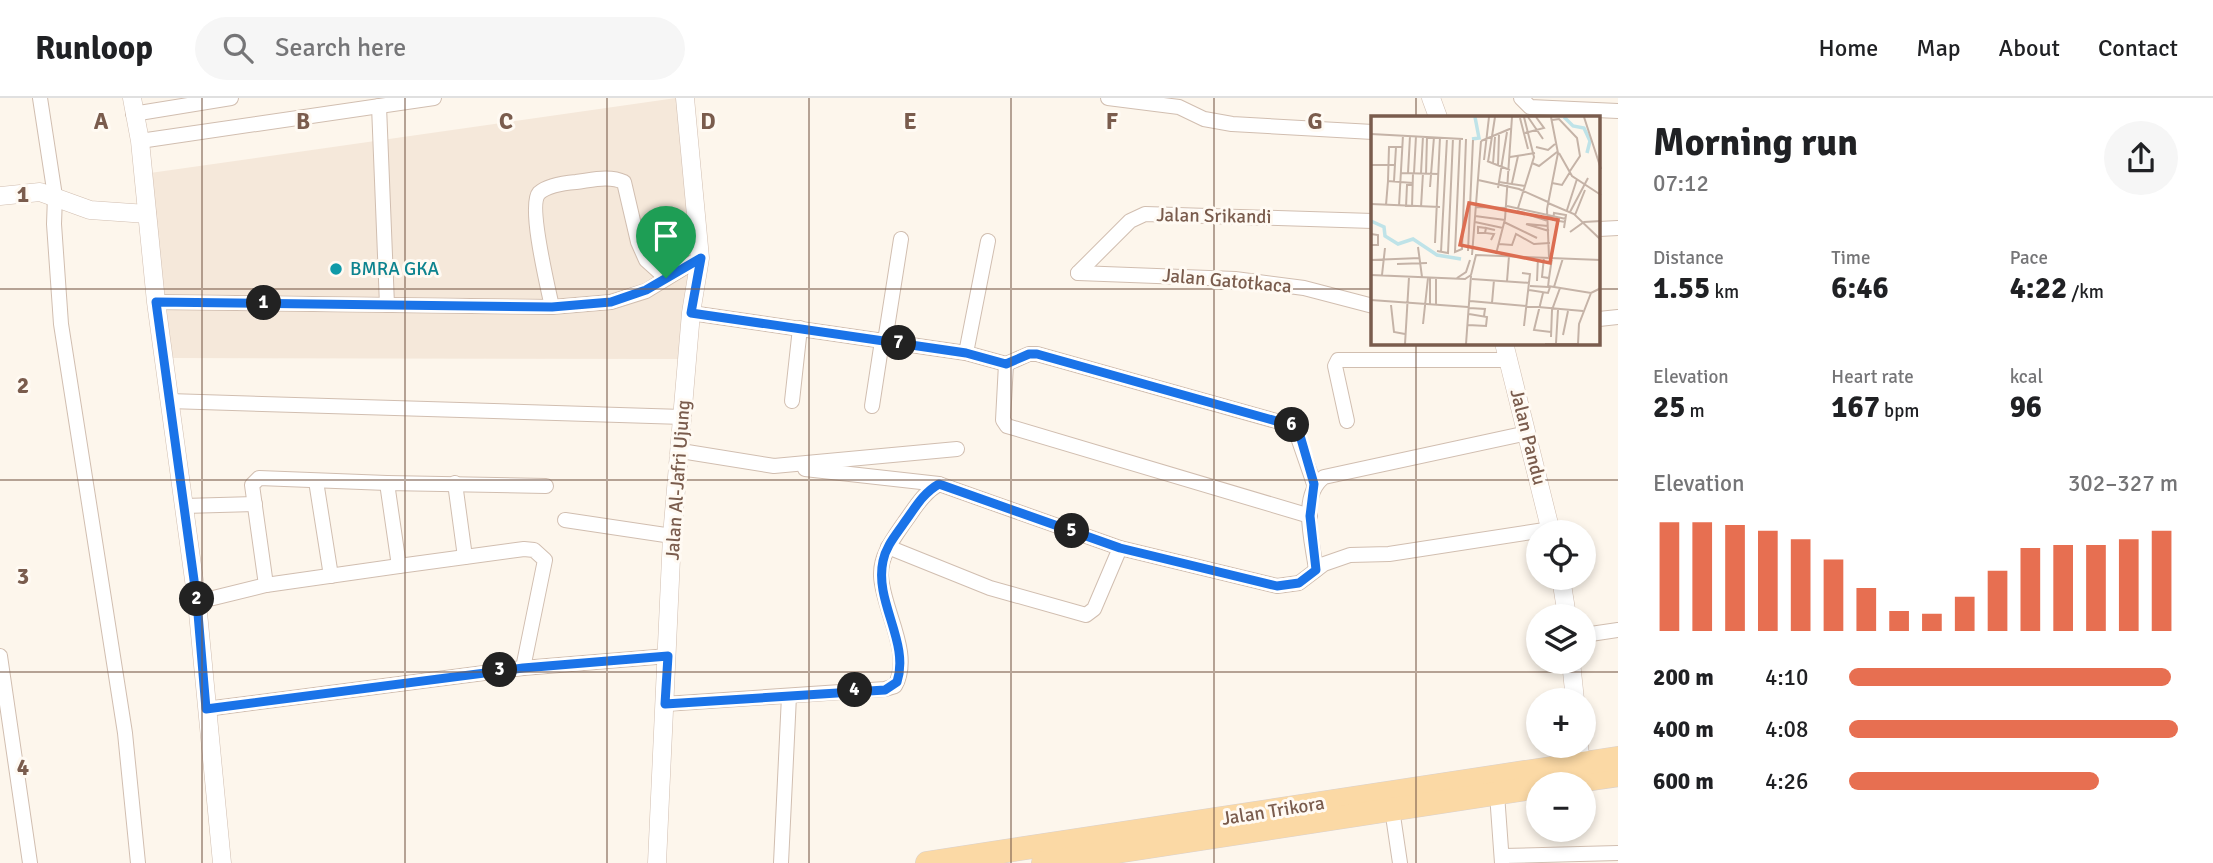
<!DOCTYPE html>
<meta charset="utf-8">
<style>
:root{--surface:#fff;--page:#f6f6f6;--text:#202124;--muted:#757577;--line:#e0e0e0;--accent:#e76f51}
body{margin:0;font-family:Signika,sans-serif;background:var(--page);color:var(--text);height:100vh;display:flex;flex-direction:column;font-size:26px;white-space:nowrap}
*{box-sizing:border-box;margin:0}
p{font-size:23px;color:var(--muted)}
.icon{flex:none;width:38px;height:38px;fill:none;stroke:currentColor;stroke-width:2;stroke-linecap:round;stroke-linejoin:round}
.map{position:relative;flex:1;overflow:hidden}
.side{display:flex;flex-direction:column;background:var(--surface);width:595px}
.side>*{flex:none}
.fabs{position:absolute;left:1526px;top:422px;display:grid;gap:14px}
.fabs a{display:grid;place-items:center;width:70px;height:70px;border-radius:50%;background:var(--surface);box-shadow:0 4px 10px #0003;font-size:35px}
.pin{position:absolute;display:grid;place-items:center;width:60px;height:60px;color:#fff;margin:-72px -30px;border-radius:50% 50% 50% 0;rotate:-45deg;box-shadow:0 0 7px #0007}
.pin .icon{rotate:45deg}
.km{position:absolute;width:35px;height:35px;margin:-18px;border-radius:50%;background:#222;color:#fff;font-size:19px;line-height:35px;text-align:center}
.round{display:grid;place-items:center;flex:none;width:74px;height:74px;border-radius:37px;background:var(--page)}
.overview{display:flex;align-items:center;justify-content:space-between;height:119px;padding:0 35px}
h1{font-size:38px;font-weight:800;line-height:52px}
.stats{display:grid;grid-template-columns:repeat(3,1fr);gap:10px;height:119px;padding:7px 35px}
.stats div{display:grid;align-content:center}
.stats b{font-size:30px;font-weight:800}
.stats small{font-size:19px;font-weight:400}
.stats p{font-size:19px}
.chart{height:196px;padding:14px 35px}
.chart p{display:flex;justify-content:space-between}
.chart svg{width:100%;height:126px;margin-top:7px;stroke:var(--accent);stroke-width:6}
ul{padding:0 35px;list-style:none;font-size:23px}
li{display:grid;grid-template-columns:112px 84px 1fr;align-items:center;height:52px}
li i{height:18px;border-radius:9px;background:var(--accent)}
header{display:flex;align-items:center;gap:42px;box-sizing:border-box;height:98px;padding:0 35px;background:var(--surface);border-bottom:2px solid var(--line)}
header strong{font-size:33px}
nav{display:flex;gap:38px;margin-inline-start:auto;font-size:24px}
.search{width:490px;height:63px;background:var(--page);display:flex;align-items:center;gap:18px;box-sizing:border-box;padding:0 24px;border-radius:38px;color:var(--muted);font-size:26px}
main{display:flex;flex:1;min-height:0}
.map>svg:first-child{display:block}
.residential{fill:#f5e8da}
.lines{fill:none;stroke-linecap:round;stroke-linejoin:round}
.minor-casing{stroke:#d1beb0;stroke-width:16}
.tertiary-casing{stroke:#d1beb0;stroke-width:19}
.primary-casing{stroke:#dad1cd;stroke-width:24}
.minor{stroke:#fff;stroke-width:14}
.tertiary{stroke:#fff;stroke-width:18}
.primary{stroke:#fbd9a5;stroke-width:23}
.route-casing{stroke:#fff;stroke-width:14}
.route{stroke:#1a73e8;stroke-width:9}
.grid{fill:none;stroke:#7a5c4d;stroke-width:2;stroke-opacity:0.55}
.culture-dot{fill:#0f9aa8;stroke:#fffaf3;stroke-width:2.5}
.labels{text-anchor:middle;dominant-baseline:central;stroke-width:6;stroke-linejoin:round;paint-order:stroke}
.street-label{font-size:19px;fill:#7a5c4d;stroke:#fffaf3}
.culture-label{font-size:19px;fill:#0d838f;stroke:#fffaf3;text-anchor:start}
.inset-river{fill:none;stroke:#bfe3e8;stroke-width:3.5}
.inset-road{fill:none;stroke:#c5b3a7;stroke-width:2}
.view{fill:#dc6d51;fill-opacity:0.15;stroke:#dc6d51;stroke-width:3.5}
.inset-edge{fill:none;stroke:#7a5c4d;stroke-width:3.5}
.grid-label{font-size:23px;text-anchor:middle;font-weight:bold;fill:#7a5c4d;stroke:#fffaf3;stroke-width:6;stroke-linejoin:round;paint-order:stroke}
</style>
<header>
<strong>Runloop</strong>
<div class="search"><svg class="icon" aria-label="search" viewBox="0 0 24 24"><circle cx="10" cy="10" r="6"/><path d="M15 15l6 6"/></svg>Search here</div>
<nav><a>Home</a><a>Map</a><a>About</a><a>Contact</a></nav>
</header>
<main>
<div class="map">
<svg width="1618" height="765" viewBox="0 0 1618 765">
<rect width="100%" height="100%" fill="#fdf6ec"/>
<polygon class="residential" points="676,0 700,160 688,261 170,260 150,75"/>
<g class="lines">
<g class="minor-casing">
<g id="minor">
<polyline points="40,0 55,98 54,126 61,226 125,635 138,765"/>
<polyline points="1108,0 1179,9 1204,21 1232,26 1373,34"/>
<polyline points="1521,0 1530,9 1618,13"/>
<polyline points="379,8 387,207"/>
<polyline points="133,16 231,0"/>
<polyline points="140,43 434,0"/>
<polyline points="1599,131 1618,130"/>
<polyline points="1078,175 1130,123 1145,116 1373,123"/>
<polyline points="1078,175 1235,181 1304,190 1373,208"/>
<polyline points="156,204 552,209 611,204 646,193 700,160"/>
<path d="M552 209C548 190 528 107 539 95 548 87 564 85 576 84 592 82 609 77 624 84L638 144 646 162 666 180"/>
<polyline points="691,215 966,255 1006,266 1029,256 1037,256 1294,328 1314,386"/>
<polyline points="1599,221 1618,219"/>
<polyline points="885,243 901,141"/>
<polyline points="966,255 988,143"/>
<polyline points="1006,266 1003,322 1007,328 1310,418"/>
<polyline points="169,303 683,319"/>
<polyline points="792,303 800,230"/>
<polyline points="872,308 882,243"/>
<polyline points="1347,323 1335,268 1338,262 1509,262"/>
<polyline points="681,353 774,368 957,351"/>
<polyline points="805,371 939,386"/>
<polyline points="316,383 331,478"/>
<polyline points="387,385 259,380 252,387 266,487 399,468"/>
<polyline points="455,385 465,459"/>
<polyline points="184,408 255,406"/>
<polyline points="565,422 672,438"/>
<polyline points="888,449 990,490 1086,517 1094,511 1120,450"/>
<path d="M1316 472C1313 445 1298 398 1324 379L1527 335"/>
<polyline points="197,504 266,487"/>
<polyline points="1584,537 1618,532"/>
<polyline points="0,558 30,765"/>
<polyline points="523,570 545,462 534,452 524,451 399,468 387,385 546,388"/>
<path d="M665 606 885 591 895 588C913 555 883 513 881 478 880 458 893 441 904 425 915 410 923 395 939 386L1120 450 1277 488 1299 485 1324 466 1350 457 1389 456 1551 431"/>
<polyline points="206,611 523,570 668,558"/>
<polyline points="1497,696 1502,765"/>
<polyline points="1392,711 1400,765"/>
<polyline points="1502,758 1618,755"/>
<polyline points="781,765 789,598"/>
</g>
</g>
<g class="tertiary-casing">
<g id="tertiary">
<polyline points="132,0 140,43 156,204 197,504 222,765"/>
<polyline points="1431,0 1438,19"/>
<polyline points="0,98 40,94 90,112 147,116"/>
<polyline points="1504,245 1551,434"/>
<polyline points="1561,480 1567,518"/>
<polyline points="1571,564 1575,602"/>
<polyline points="1579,648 1581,665"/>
<polyline points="657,765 672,438 691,215 700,160 685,0"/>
</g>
</g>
<g class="primary-casing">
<g id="primary">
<polyline points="1557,686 1618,677"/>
<polyline points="927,765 1618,660"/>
<polyline points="1043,765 1538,689"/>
</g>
</g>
<use href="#minor" class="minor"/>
<use href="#tertiary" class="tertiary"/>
<use href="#primary" class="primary"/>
</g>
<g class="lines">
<g class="route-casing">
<path id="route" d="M701 160 691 215 966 255 1006 266 1029 256H1037L1294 328 1299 334 1314 386 1310 418 1316 472 1299 485 1277 488 1120 450 939 386C923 395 915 410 904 425 896 437 886 448 883 463 874 504 910 544 897 584L885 592 665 606 668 558 523 570 206 611 197 504 156 204 552 209 611 204 646 192Z"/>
</g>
<use href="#route" class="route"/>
</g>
<path class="grid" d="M202 0V765M405 0V765M607 0V765M809 0V765M1011 0V765M1214 0V765M1416 0V19M0 191H1373M1599 191H1618M1416 245V765M0 382H1618M0 574H1618"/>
<circle class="culture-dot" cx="336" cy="171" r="7"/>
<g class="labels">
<g class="street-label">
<text transform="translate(1214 118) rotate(1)">Jalan Srikandi</text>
<text transform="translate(1227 183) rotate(5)">Jalan Gatotkaca</text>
<text transform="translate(1528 339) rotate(76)">Jalan Pandu</text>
<text transform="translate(678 382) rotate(-86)">Jalan Al-Jafri Ujung</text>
<text transform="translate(1273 713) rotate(-9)">Jalan Trikora</text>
</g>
<g class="culture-label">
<text x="350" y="171">BMRA GKA</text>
</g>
</g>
<g transform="translate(1371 18)">
<rect width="229" height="229" fill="#fdf6ec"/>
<path class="inset-river" d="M193 1 202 10 213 12 219 25 216 37M101 23 108 22 104 1M0 105 13 111 14 120 27 128 42 123 66 139 90 143"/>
<path class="inset-road" d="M157 1 172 23M213 1 230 53M149 2 157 33M181 4 188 3 206 22 209 40 199 55M154 17 173 12 165 1M0 18 92 23M89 23 84 136 91 133 95 23M110 25 141 12M165 31 177 34 184 28M188 37 201 60 230 79M139 41 164 37M113 44 118 1M116 45 139 54M117 46 124 1M161 47 168 50 186 36M122 48 124 21M0 49H24M127 50 128 19M30 57 68 58M37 57 39 20M43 57 45 20M50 57 52 20M55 58 56 21M107 64 148 73 177 86M17 65 18 31H31M23 65 25 31M128 66 154 70M141 67 147 40M181 67 191 69 199 56M59 71 63 21M127 72 136 16M177 87 203 98 230 124M0 88 69 91M15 89 17 65 42 67M28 90 32 19M136 90 195 103M35 91 36 69H41M41 91 42 57M50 91 52 57M105 91 135 92M147 92 163 41 153 1M196 94 206 63M146 95 177 105M199 96 217 62M204 99 214 74M104 100 134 104M104 106 132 112M133 106 166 122M155 108 178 115M156 108 177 110M193 112 195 99 183 97 182 104 194 106M199 116 213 106 230 105M114 117H107V111L115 112M0 118 7 119V129H0M120 124 123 118 114 117 115 112 124 114M64 127 69 21M128 128 141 129 145 118 163 128 179 127M47 131 51 161M66 135 77 137 82 22M97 135 102 24M70 136 76 22M125 138 134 103 141 1M101 139 110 25M173 141 171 161 178 162 181 142M178 141 176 93 187 37 180 1M0 144 49 142M26 148 56 147M151 157 159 158 153 210M0 159 94 163 100 159 105 139 230 144M11 159 14 132M86 162 95 156 99 144M101 163 159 167M136 165 138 140M166 165 167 141M159 170 177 171 178 162M177 170 220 177 230 172M183 171 192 142M158 174 177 177 179 171M172 177 163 214 180 216M0 184 97 191M99 185 212 195M121 187 123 164M65 188V163M20 189 23 216 34 218M59 190V162M98 192 114 193 113 200M52 208 57 162M97 209 115 210 116 201 98 198M192 219 197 195M180 221 181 194 189 172M185 227 187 194M34 228 38 161M95 228 100 160M174 228H207L208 208 220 177"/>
<path class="view" d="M98 87 187 104 179 147 89 129Z"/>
<rect width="229" height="229" class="inset-edge"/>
</g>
<g class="grid-label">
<text x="101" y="31">A</text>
<text x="303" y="31">B</text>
<text x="506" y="31">C</text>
<text x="708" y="31">D</text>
<text x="910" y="31">E</text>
<text x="1112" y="31">F</text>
<text x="1315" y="31">G</text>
<text x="23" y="104">1</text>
<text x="23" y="295">2</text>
<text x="23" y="486">3</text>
<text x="23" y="677">4</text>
</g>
</svg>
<div class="fabs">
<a><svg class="icon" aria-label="locate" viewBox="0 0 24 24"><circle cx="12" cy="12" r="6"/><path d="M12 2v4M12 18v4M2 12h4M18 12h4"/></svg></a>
<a><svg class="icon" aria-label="layers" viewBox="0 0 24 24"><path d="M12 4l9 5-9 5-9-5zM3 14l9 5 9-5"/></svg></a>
<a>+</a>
<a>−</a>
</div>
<div class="pin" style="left:666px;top:180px;background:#1e9e55"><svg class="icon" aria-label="arrive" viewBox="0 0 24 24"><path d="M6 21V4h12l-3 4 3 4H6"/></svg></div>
<b class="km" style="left:264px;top:205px">1</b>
<b class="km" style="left:197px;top:501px">2</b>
<b class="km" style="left:500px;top:572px">3</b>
<b class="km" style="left:855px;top:592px">4</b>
<b class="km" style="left:1072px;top:433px">5</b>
<b class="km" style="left:1292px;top:327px">6</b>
<b class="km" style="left:899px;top:245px">7</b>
</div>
<section class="side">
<div class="overview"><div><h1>Morning run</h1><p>07:12</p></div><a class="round"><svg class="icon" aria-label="share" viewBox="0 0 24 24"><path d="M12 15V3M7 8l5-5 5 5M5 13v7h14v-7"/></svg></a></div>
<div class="stats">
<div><p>Distance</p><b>1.55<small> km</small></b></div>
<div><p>Time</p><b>6:46</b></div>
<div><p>Pace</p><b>4:22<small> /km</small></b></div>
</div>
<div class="stats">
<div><p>Elevation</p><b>25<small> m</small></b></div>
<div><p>Heart rate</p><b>167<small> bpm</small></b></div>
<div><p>kcal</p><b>96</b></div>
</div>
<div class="chart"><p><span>Elevation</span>302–327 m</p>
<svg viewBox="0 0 160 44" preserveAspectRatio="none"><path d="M5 44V6M15 44V6M25 44V7M35 44V9M45 44V12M55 44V19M65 44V29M75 44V37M85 44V38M95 44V32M105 44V23M115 44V15M125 44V14M135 44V14M145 44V12M155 44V9"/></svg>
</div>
<ul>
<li><b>200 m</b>4:10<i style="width:98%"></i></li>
<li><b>400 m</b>4:08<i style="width:100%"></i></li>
<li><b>600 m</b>4:26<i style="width:76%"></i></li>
</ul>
</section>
</main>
